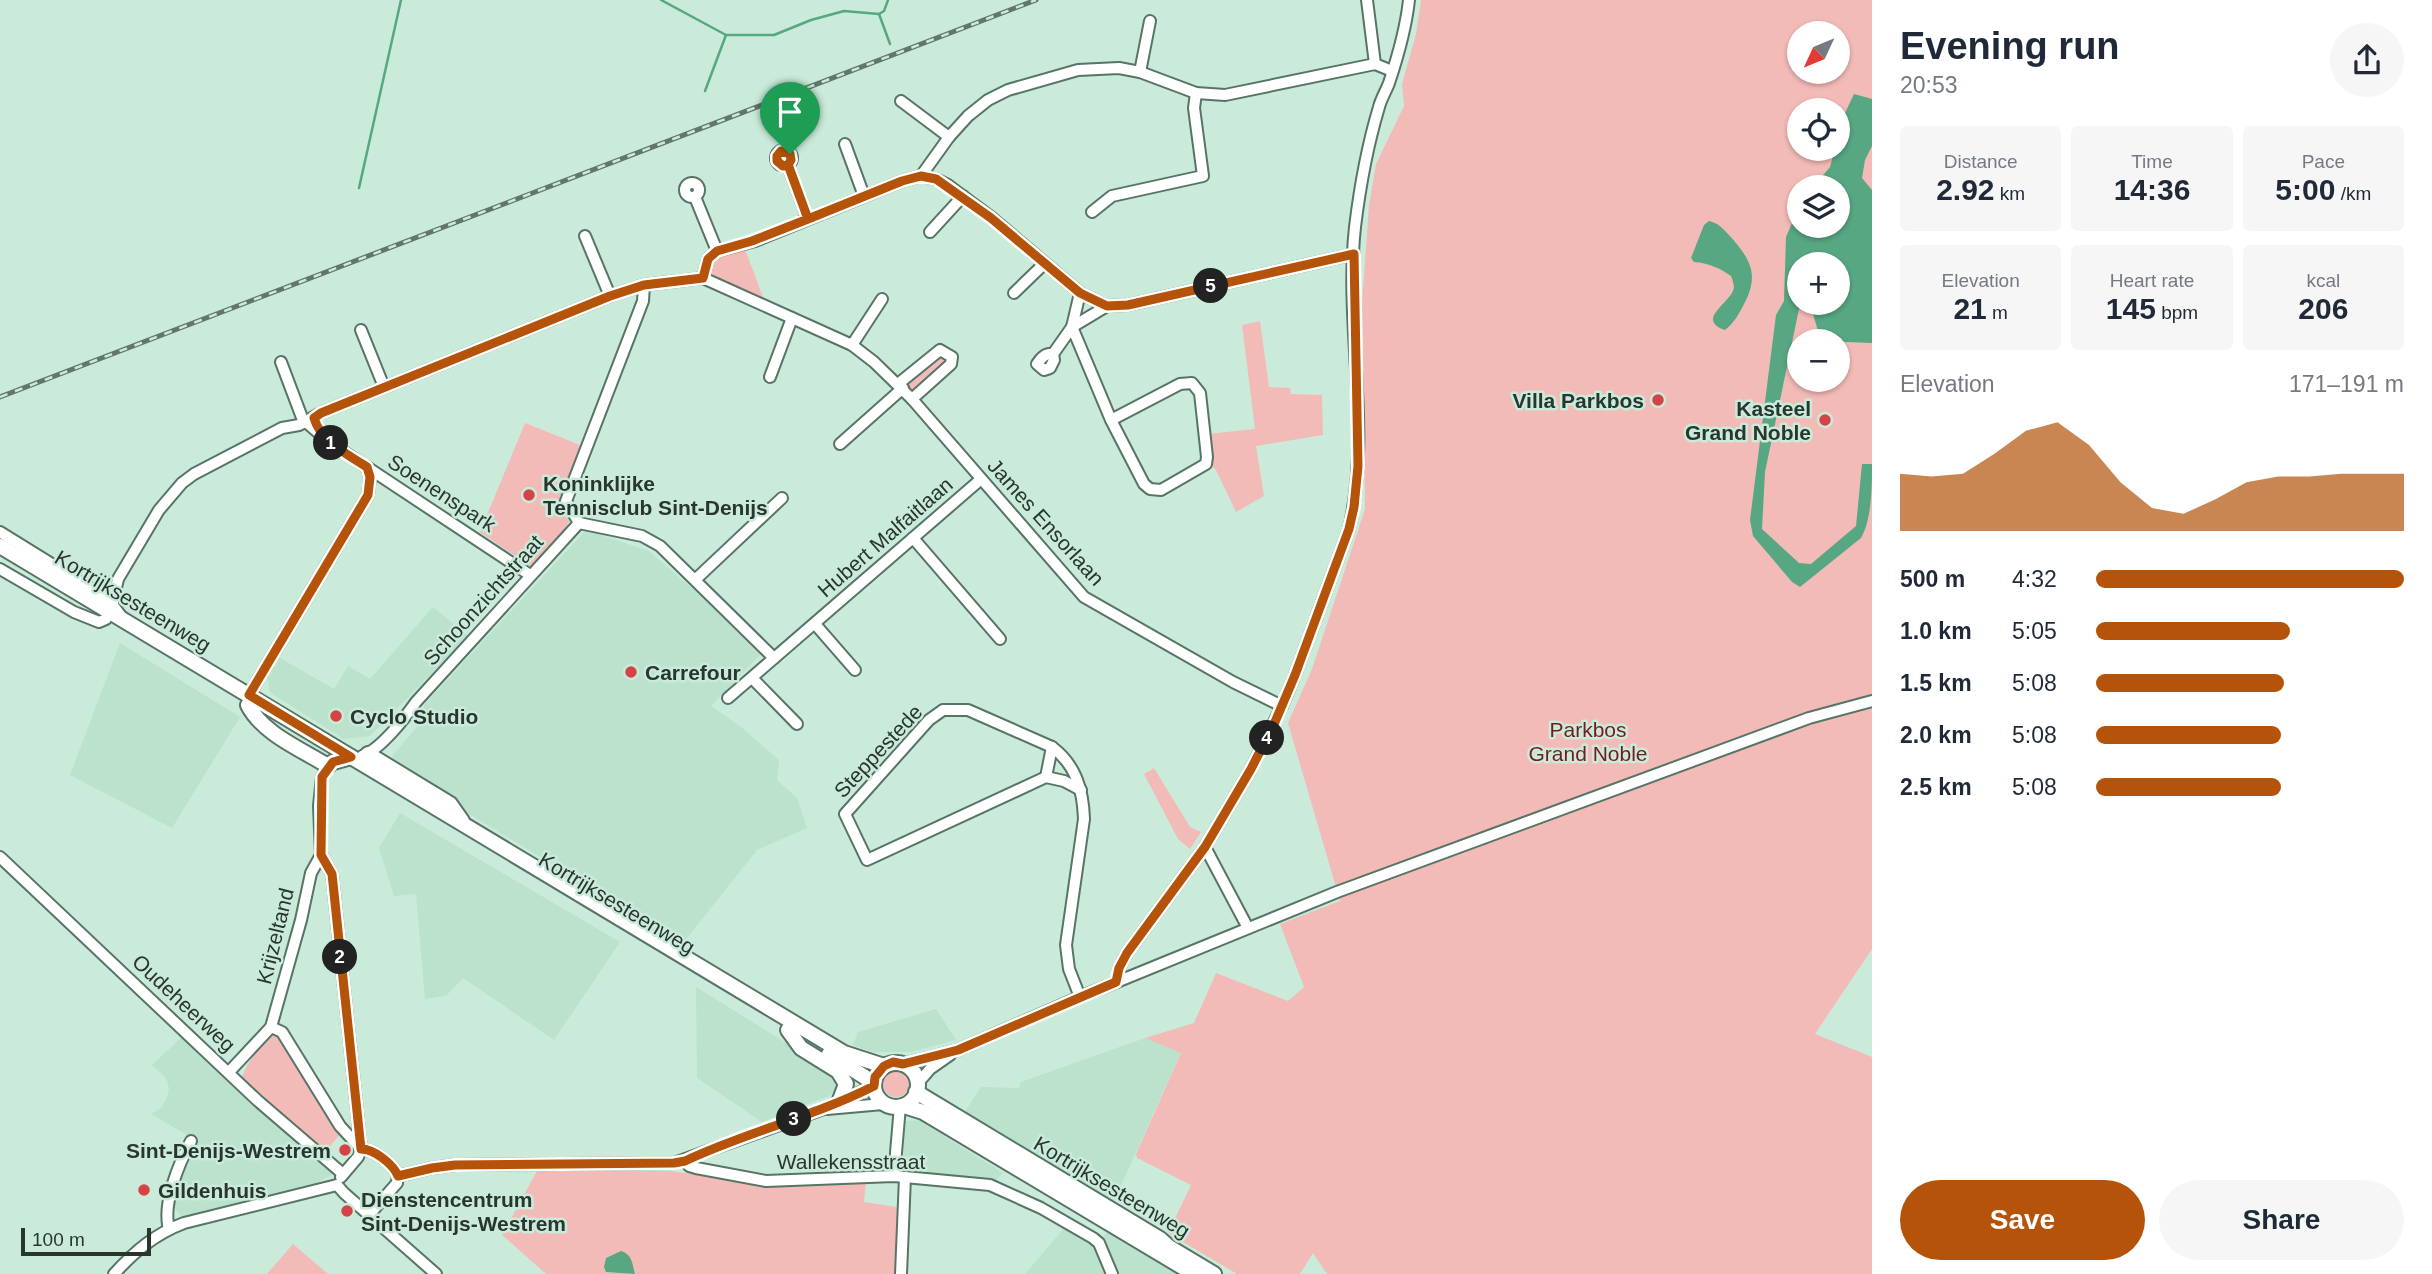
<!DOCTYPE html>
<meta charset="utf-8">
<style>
:root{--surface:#fff;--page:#f6f6f7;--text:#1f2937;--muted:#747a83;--accent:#b45309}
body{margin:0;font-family:Helvetica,sans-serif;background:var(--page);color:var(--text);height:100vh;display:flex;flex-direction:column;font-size:26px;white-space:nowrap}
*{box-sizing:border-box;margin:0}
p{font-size:23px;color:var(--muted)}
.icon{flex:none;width:38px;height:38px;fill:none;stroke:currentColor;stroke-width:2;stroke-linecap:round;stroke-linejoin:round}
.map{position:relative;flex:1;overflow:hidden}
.drawer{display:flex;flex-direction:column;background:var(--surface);width:560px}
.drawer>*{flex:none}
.needle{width:46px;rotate:226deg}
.controls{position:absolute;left:1787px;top:21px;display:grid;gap:14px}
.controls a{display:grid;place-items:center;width:63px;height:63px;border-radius:50%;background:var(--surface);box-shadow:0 2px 5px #0004;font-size:35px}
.scale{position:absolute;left:21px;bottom:18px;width:130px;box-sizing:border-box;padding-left:7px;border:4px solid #29362f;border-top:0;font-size:19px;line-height:24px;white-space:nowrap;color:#29362f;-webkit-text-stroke:5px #caebda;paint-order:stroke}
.pin{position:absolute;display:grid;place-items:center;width:60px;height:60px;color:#fff;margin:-72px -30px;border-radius:50% 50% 50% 0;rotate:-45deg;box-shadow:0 0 7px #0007}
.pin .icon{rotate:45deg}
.km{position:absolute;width:35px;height:35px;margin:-18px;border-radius:50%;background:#222;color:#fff;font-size:19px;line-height:35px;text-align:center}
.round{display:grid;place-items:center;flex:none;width:74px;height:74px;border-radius:37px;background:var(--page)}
.headline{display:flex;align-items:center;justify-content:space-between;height:119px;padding:0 28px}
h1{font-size:38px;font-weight:600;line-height:52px}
.stats{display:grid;grid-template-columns:repeat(3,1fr);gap:10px;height:119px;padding:7px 28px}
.stats div{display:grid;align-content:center;border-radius:7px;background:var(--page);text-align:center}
.stats b{font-size:30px;font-weight:600}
.stats small{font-size:19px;font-weight:400}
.stats p{font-size:19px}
.chart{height:196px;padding:14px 28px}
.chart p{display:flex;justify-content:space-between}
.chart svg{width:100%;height:126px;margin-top:7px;fill:var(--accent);opacity:.7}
.cta{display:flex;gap:14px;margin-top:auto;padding:14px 28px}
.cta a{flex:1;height:80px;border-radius:42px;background:var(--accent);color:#fff;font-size:28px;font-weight:600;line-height:80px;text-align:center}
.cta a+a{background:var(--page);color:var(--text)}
ul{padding:0 28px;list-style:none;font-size:23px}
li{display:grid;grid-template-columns:112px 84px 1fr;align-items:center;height:52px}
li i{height:18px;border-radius:9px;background:var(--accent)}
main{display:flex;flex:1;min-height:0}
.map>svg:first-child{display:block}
.built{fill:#bae2cd}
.green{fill:#f3bbb7;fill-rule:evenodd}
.water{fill:#57a783;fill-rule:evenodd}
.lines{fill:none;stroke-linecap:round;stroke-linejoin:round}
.stream{stroke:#57a783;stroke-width:2.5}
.minor-casing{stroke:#577465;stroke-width:14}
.major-casing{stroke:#577465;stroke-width:18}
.minor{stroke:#fff;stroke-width:10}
.major{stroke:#fff;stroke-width:14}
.rail-casing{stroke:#62766b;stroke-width:5}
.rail{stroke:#caebda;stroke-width:2.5;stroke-dasharray:8;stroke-linecap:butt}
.route-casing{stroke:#fff;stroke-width:14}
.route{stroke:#b45309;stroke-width:9}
.poi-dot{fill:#d44447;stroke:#caebda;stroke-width:2.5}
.labels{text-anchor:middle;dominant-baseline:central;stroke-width:5;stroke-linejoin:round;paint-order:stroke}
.poi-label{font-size:21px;font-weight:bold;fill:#29362f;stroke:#caebda;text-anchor:start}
.street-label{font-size:21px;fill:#29362f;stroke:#caebda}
.park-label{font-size:21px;fill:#771a1e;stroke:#caebda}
</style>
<main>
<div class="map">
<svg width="1872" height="1274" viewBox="0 0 1872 1274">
<rect width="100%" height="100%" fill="#caebda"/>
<g class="built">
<polygon points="586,530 649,551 702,597 761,654 711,706 741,727 779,760 777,780 797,798 807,828 757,850 683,943 469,814 460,803 392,761 393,755 422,721 424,705"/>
<polygon points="433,607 468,636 370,736 344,739 272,694 269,690 268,679 280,658 334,689 348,666 370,679"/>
<polygon points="120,643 240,717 172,828 70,775"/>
<polygon points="400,813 620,942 554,1040 463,978 446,996 425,999 416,894 394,896 379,848"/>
<polygon points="696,987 812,1059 833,1076 836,1093 762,1122 697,1078"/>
<polygon points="936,1009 956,1040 911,1052 872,1052 853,1045 858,1032"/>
<polygon points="183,1036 231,1082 333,1174 311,1186 183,1218 172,1205 187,1158 197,1141 151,1114 161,1108 167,1098 169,1088 166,1078 152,1065"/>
<polygon points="1145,1038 1181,1052 1114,1201 964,1113 981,1087 1019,1088 1021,1082"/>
<polygon points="918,1120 1003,1173 995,1181 906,1173 903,1156 906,1121"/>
<polygon points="1065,1227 1092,1242 1109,1274 1025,1274"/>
<polygon points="1108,1231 1179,1274 1115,1274 1101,1240"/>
</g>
<g class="green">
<path d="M1421 0H1872V949L1815 1034 1872 1057V1274H1327L1313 1253 1300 1274H1237L1168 1233 1191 1185 1137 1158 1136 1154 1181 1053 1145 1038 1194 1023 1216 973 1288 1001 1304 987 1280 924 1340 901 1288 723 1312 669 1365 509 1362 304 1369 205 1376 164 1404 106 1402 84 1416 34ZM1799 33H1838V72H1799ZM1799 110H1838V149H1799ZM1799 187H1838V226H1799ZM1799 264H1838V303H1799ZM1799 341H1838V380H1799Z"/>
<path d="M745 249 764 300 717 280 710 271C716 251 727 253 745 249Z"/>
<polygon points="1260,321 1269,387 1290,388 1291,394 1322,395 1323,435 1256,446 1264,496 1236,512 1216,470 1210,464 1208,434 1255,429 1242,325"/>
<polygon points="937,356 946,362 914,394 905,386 905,383"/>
<polygon points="525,423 580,445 559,506 569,521 561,537 533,568 480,532"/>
<polygon points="1154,768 1190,827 1201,832 1190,849 1178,839 1144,774"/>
<path d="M272 1036H277L282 1040 340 1134 324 1154 257 1095 242 1077C248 1060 259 1048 272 1036Z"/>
<circle cx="896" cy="1084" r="13"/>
<polygon points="537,1171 670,1171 762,1183 866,1181 864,1202 897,1207 897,1212 901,1213 897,1274 546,1274 502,1235"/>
<polygon points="293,1244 328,1274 267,1274"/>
</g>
<g class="water">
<path d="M1854 94 1872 99V146L1865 160 1862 178 1872 190V343L1822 341 1820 338 1811 307 1807 305 1799 309 1765 472 1762 529 1799 563 1811 564 1856 526 1862 464H1872C1872 486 1872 519 1861 538L1800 587 1792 582 1753 536 1750 520 1776 315 1784 301 1786 237 1799 207V226H1838V187H1813L1830 167 1835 149H1838L1844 115ZM1799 264H1838V303H1799Z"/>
<path d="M1709 221C1719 223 1723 229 1730 236 1750 259 1760 274 1744 304 1739 314 1734 323 1725 330 1694 319 1733 302 1734 287 1734 285 1732 278 1731 276 1720 268 1708 263 1694 262L1691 258 1704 225Z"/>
<path d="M621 1251C633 1255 632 1264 635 1274L606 1272 604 1267 606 1258Z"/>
</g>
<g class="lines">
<g class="stream">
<polyline points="661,0 726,35 774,35 811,20 844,11 879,14 890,44"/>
<polyline points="879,14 884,11 888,0"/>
<polyline points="705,91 726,35"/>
<polyline points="359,188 401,0"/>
</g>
<g class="minor-casing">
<g id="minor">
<polyline points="1367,0 1375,64 1392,71"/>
<polyline points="1140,72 1150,21"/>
<polyline points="901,101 949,137"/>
<polyline points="845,144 864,196"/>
<circle cx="784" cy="158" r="8"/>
<polyline points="788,165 808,219"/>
<polyline points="921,176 949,137 968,116 988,100 1008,90 1078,70 1119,68 1140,72 1196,93 1225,95 1375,64"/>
<circle cx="692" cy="190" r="7"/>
<polyline points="695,197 717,251"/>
<polyline points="1092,212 1112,196 1203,176 1194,108 1196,93"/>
<polyline points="930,232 963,196"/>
<polyline points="585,236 610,296"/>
<polyline points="703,278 708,259 717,251 755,241 902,181 921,176 936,179 948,185 991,217 1080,293 1107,306 1128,305 1354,254"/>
<polyline points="1014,293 1044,264"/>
<polyline points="1072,327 1111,420 1144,484 1150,489 1161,490 1206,464 1207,457 1200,393 1192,383 1180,384 1111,420"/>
<polyline points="1072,327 1107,306"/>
<polyline points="361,330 384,387"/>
<polyline points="852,345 882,299"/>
<path d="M1053 354C1045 353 1041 358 1037 364L1044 370 1050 368 1054 360 1053 354 1072 327 1080 293"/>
<polyline points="281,362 304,423"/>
<polyline points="770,377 792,318"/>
<polyline points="898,384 940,350 952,357 951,364 912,399"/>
<polyline points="306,422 329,442 530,575"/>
<polyline points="840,444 903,388"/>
<polyline points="579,523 642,536 660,546 774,658"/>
<polyline points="0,532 113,602"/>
<polyline points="913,538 1000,639"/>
<polyline points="0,569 74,612 99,622 106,619"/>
<polyline points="696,579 782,498"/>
<polyline points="121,616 112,604 118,579 159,510 182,483 194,474 282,428 299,425 321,413 610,296 644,285 703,278 852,345 874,362 912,399 1084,597 1233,682 1282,706"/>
<polyline points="815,624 855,670"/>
<polyline points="752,678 797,724"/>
<polyline points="249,695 368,495 370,477 367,467"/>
<polyline points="728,698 980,480"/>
<polyline points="1052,747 968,710 943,710 929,720 845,814 867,860 1046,777 1064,781 1081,790"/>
<path d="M362 756C381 749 405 718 416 702L579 523 566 501 643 301 644 285"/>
<polyline points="328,766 322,777 319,806 321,855 332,874 361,1149"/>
<path d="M1046 777 1052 747C1076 765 1083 790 1084 819L1066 945 1069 969 1080 997"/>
<polyline points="1205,847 1248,928"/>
<polyline points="0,857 257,1100 343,1174"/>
<path d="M1117 982 1119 968 1127 953 1205 847 1251 769 1282 706 1295 675 1349 529C1372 430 1344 327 1355 227 1360 186 1367 147 1379 107 1381 99 1386 91 1389 83 1398 56 1406 28 1409 0"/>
<polyline points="271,1027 282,1032 340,1126 361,1149"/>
<polyline points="903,1064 958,1050 1080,997 1337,892 1809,718 1872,701"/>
<polyline points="229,1072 271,1027 301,920 311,873 321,855"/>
<polyline points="918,1083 930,1069 950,1055"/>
<polyline points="827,1109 883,1104"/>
<path d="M361 1149C374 1149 393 1164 398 1176"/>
<polyline points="685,1161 689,1166 696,1168 766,1181 894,1176 990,1185 1041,1208 1093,1238 1099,1243 1112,1274"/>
<polyline points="398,1176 432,1168 455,1165 674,1163 821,1110 874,1086"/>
<polyline points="894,1176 900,1106"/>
<polyline points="341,1177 358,1157 361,1149"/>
<polyline points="337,1185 344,1193 436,1274"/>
<polyline points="369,1215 397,1183 398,1176"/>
<path d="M169 1229C162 1204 179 1163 191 1141"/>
<path d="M114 1274C135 1251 155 1234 184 1223L337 1185"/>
<polyline points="901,1274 905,1177"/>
</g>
</g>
<g class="major-casing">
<g id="major">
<polyline points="0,546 844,1053 884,1066"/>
<path d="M248 705C263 734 301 749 328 766L333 762 351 757"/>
<polyline points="368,754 450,804 462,821"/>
<polyline points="788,1030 801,1048 838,1071 846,1084 840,1100"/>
<polyline points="829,1054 874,1083"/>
<circle cx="896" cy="1085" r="22"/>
<polyline points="916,1092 1160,1239 1169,1247 1214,1274"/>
<polyline points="904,1106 923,1112 1194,1274"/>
</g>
</g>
<use href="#minor" class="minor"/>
<use href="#major" class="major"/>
<g class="rail-casing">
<polyline id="rail" points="0,397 1036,0"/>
</g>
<use href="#rail" class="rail"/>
</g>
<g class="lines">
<g class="route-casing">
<path id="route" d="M790 154 791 160 788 165 808 219 752 241 717 251 708 259 703 278 644 285 610 296 321 413 314 418C321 442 347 454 367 467L370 477 368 495 249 695 351 757 333 762 322 777 321 855 332 874 361 1149C374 1149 393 1164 398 1176L432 1168 455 1165 674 1163 685 1161C746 1132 813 1117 874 1086L875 1077 884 1066 893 1062 903 1064 958 1050 1116 982 1119 968 1127 953 1205 847 1251 769 1275 722 1295 675 1349 529 1354 507 1358 466 1354 254 1128 305 1107 306 1080 293 991 218 936 179 921 176 902 181 808 219 789 167 788 165 783 166 777 161V156L781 151 790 154"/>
</g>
<use href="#route" class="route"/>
</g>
<g class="poi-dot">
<circle cx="1658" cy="400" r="7"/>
<circle cx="1825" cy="420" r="7"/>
<circle cx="529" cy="495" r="7"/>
<circle cx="631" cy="672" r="7"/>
<circle cx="336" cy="716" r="7"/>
<circle cx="345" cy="1150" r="7"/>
<circle cx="144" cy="1190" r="7"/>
<circle cx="347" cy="1211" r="7"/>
</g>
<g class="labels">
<g class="poi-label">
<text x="1644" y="400" text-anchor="end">Villa Parkbos</text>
<text x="1811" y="408" text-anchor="end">Kasteel<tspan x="1811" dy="24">Grand Noble</tspan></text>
<text x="543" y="483">Koninklijke<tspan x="543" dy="24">Tennisclub Sint-Denijs</tspan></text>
<text x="645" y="672">Carrefour</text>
<text x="350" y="716">Cyclo Studio</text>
<text x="331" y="1150" text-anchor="end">Sint-Denijs-Westrem</text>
<text x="158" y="1190">Gildenhuis</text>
<text x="361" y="1199">Dienstencentrum<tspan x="361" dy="24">Sint-Denijs-Westrem</tspan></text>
</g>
<g class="street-label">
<text transform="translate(442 493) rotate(33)">Soenenspark</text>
<text transform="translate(1046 522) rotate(48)">James Ensorlaan</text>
<text transform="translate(885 537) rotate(-41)">Hubert Malfaitlaan</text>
<text transform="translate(483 600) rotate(-48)">Schoonzichtstraat</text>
<text transform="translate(133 601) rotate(31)">Kortrijksesteenweg</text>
<text transform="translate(878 751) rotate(-47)">Steppestede</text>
<text transform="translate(617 903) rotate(31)">Kortrijksesteenweg</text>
<text transform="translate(275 936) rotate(-76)">Krijzeltand</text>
<text transform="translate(184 1003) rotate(43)">Oudeheerweg</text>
<text x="851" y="1161">Wallekensstraat</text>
<text transform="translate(1112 1187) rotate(31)">Kortrijksesteenweg</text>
</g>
<g class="park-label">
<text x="1588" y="729">Parkbos<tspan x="1588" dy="24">Grand Noble</tspan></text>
</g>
</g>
</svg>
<div class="controls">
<a><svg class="needle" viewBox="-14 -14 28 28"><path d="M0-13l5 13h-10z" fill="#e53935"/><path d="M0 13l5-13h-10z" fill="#747a83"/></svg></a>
<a><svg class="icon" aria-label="locate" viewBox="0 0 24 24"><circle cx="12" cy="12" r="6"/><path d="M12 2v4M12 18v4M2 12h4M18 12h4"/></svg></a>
<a><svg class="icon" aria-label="layers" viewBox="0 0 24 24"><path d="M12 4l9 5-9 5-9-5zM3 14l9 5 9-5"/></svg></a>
<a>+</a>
<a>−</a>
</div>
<div class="scale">100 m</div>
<div class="pin" style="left:790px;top:154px;background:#1e9e55"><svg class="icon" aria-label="arrive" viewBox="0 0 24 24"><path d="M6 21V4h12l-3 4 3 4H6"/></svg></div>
<b class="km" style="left:331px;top:443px">1</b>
<b class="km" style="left:340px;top:957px">2</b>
<b class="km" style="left:794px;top:1119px">3</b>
<b class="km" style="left:1267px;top:738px">4</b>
<b class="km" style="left:1211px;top:286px">5</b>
</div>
<section class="drawer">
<div class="headline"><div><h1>Evening run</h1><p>20:53</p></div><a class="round"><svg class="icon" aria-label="share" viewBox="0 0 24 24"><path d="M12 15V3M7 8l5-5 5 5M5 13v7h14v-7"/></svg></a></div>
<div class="stats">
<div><p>Distance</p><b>2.92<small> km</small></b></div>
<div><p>Time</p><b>14:36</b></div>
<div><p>Pace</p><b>5:00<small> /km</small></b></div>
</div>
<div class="stats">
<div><p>Elevation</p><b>21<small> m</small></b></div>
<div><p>Heart rate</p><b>145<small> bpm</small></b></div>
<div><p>kcal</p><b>206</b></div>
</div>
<div class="chart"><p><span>Elevation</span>171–191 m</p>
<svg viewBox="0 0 160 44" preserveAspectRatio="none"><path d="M0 44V24L10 25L20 24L30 17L40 9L50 6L60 14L70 27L80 36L90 38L100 33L110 27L120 25L130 25L140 24L150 24L160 24V44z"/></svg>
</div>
<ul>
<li><b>500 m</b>4:32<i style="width:100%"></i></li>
<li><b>1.0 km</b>5:05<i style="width:63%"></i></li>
<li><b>1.5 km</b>5:08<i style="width:61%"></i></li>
<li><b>2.0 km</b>5:08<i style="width:60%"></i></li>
<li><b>2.5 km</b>5:08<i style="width:60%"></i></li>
</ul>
<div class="cta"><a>Save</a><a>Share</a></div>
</section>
</main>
